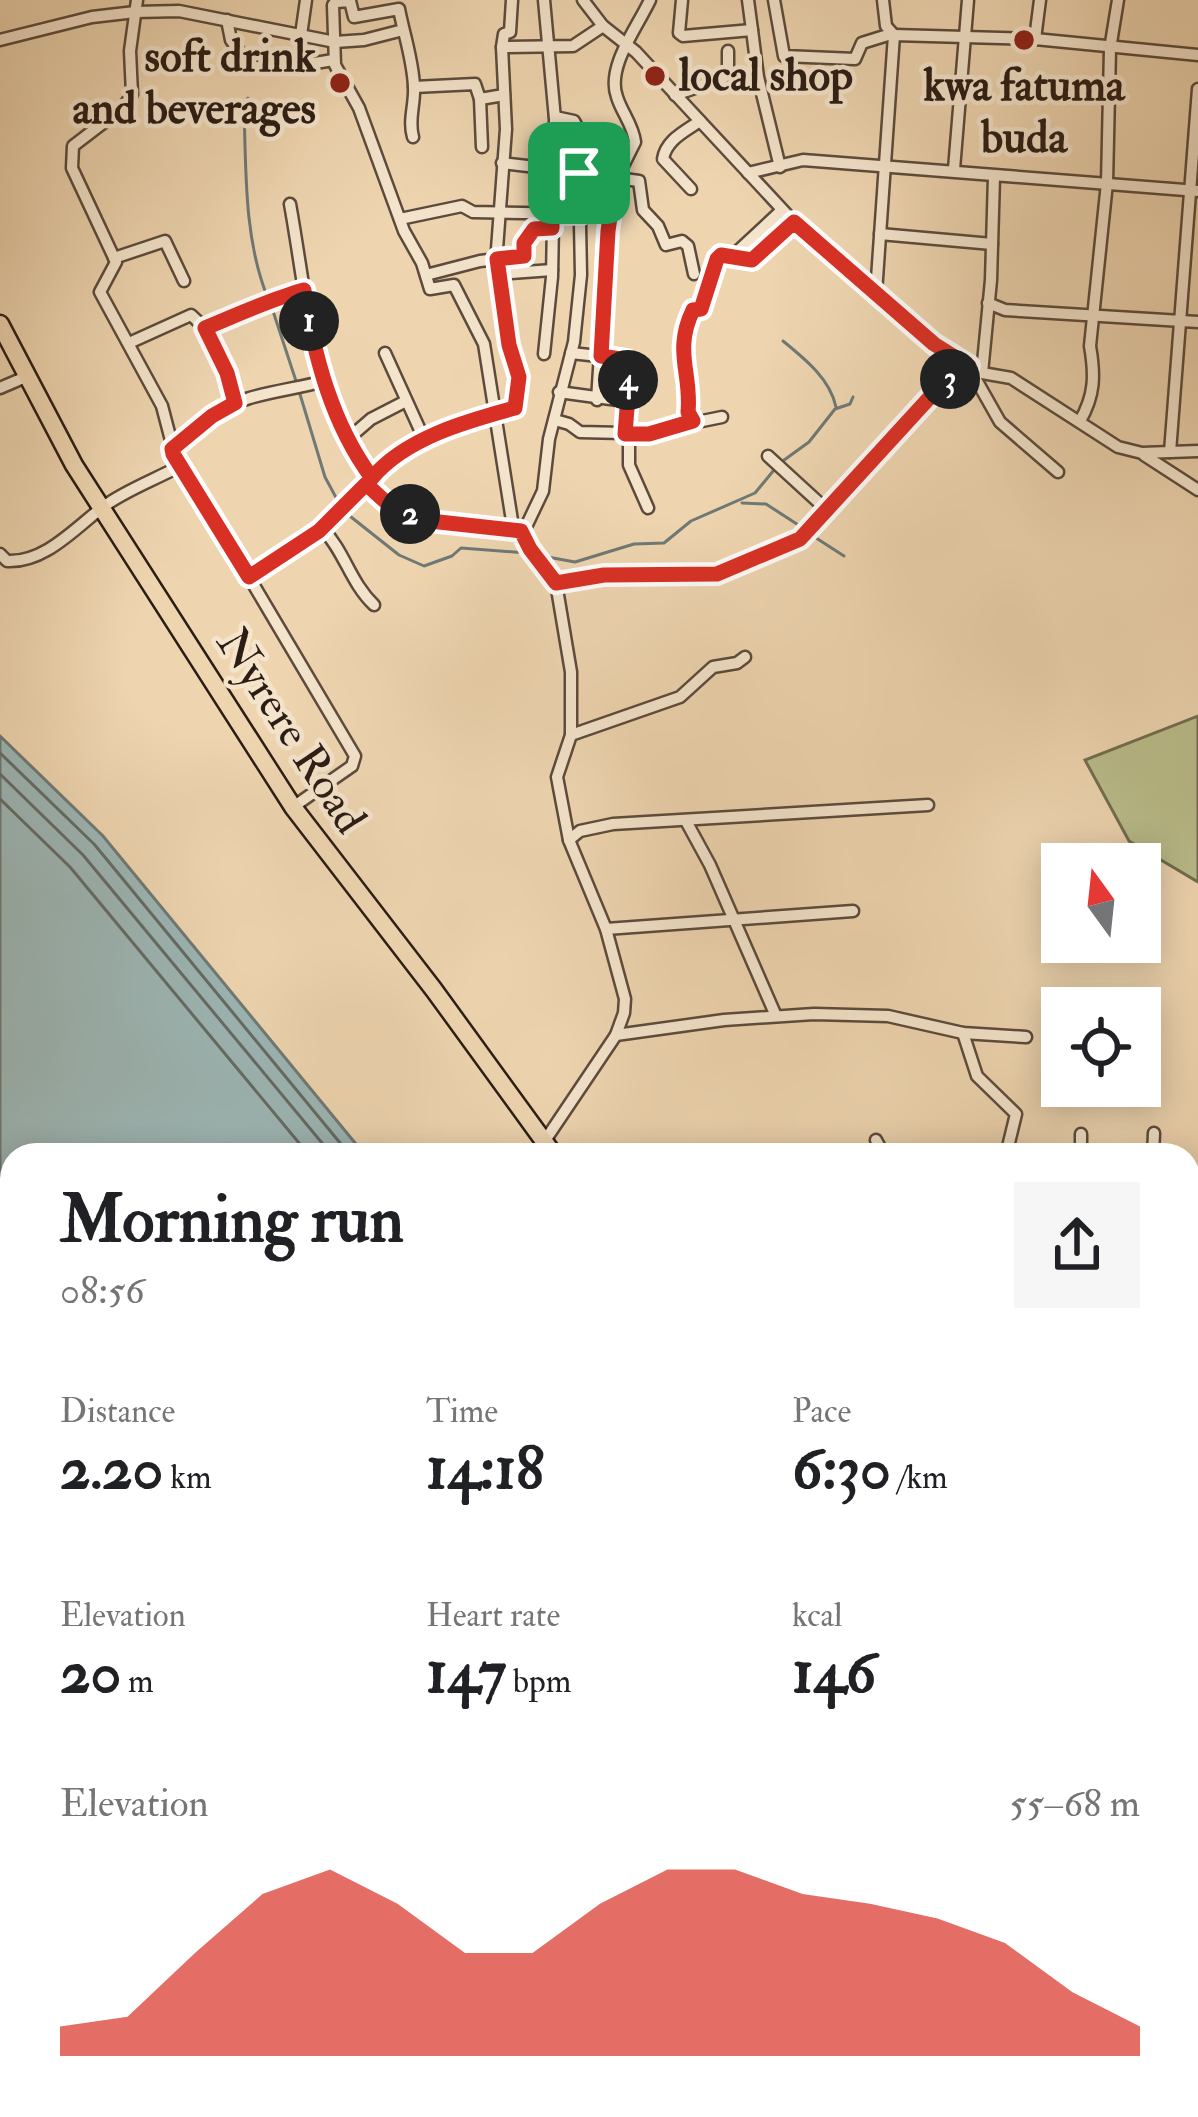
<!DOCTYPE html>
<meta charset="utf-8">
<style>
:root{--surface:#fff;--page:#f6f6f6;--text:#202124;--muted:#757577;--accent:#d93025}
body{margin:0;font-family:"IM FELL Double Pica",serif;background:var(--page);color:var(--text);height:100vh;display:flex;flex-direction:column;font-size:45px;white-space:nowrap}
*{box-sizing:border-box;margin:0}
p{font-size:39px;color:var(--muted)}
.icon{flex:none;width:66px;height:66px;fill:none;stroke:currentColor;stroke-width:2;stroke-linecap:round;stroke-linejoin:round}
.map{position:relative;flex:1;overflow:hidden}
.panel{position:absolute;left:0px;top:1143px;width:1200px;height:975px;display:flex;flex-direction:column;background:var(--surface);border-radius:36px 36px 0 0;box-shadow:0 6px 30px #0003}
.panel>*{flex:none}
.needle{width:78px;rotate:345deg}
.tools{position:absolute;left:1041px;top:843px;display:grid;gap:24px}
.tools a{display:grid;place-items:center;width:120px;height:120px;border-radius:0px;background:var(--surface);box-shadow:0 6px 30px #0003;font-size:60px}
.pin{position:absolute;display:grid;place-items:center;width:102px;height:102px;color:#fff;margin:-51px;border-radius:24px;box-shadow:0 6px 18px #0006}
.km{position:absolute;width:60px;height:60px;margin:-30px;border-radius:50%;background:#222;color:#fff;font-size:33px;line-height:60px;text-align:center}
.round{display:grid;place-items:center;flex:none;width:126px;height:126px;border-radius:0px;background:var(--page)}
.head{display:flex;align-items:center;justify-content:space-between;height:204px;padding:0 60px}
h1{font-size:66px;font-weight:700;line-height:90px}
.metrics{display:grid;grid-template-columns:repeat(3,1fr);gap:18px;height:204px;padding:12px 60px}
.metrics div{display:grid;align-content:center}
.metrics b{font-size:60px;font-weight:700}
.metrics small{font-size:33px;font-weight:400}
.metrics p{font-size:33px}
.chart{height:336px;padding:24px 60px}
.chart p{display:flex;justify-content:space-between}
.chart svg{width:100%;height:216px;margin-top:12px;fill:var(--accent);opacity:.7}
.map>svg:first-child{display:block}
.green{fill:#babd8b;stroke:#726d50;stroke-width:3}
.water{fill:#9cb6b5;stroke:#6f7975;stroke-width:3}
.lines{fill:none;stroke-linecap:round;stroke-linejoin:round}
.shore{stroke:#646a65;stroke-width:3}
.stream{stroke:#6f7975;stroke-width:3}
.minor-casing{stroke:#5c4b3c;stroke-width:15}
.tertiary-casing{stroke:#5c4b3c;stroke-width:18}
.primary-casing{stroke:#2b1d15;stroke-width:21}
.minor{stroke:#f4e4cc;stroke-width:10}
.tertiary{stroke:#f4e4cc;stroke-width:14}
.primary{stroke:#eed5b0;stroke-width:16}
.route-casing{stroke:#fff;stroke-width:24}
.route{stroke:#d93025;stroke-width:15}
.poi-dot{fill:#8f2418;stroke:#f4e4cc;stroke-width:4.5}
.labels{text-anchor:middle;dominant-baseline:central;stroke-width:9;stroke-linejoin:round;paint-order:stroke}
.poi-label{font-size:45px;font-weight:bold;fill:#2b1d15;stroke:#f4e4cc;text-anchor:end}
.street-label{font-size:45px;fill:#2b1d15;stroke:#f4e4cc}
</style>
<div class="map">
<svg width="1198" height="2117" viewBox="0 0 1198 2117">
<rect width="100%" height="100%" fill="#eed5b0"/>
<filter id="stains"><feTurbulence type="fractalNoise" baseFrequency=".00167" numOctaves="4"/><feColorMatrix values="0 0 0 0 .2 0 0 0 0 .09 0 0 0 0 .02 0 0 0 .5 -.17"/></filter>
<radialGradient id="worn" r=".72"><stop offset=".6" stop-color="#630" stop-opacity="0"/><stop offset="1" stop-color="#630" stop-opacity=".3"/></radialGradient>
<g class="green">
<polygon points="1198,716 1198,882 1129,841 1085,760"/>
<polygon points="1188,1256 1198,1256 1198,1836 1188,1840 1188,1436 1198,1433 1188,1380"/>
</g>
<polygon class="water" points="0,736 103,836 365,1155 12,1155 12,2106 788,2106 791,2117 0,2117"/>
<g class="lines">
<g class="shore">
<polyline points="0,753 94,844 350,1155"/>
<polyline points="0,774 83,855 332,1155"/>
<polyline points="0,799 70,867 309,1155"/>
</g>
<g class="stream">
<path d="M248 98 244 107C246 170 244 238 267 296"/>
<polyline points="271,305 296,381"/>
<path d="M783 341C805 359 830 379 836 407"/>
<polyline points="299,391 325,477 340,505"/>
<polyline points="780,463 809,442 835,409 850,404 853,397"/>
<polyline points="742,503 766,504 803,528"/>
<polyline points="346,513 399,555 424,566 452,556 461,548 527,553"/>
<polyline points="810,534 844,556"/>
<polyline points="542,556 575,562 634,544 664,543 691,521 755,493 774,470"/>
</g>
<g class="minor-casing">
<g id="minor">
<polyline points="137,0 130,51 132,94 124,107 73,146 72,168 116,262 100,292 162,406 178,467 249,577 355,756 352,766 293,807"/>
<polyline points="337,0 333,5 335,65 359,108 404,231 422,263 430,289 454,285 484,344 513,527 527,536 530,549 556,583 571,672 571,735 557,777 569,840 606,929 625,999 624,1013 616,1035 542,1145"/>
<polyline points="512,0 510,32 504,34 502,47 573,46 603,26"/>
<polyline points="583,0 603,26 636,52 806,235 934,344 982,373 1011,378 1118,447 1142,453 1170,452 1198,89"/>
<polyline points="682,0 679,33 683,36 752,30 748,0"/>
<polyline points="774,0 784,56 855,59 862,43 891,34"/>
<polyline points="883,0 886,26 894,35"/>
<path d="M337 2 350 1 354 17 399 9C404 35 413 60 414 87 415 105 408 120 413 137"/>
<path d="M227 20 231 40 251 67C281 68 304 65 333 60"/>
<polyline points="752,30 758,77 780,167"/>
<polyline points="301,35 306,0"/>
<polyline points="1035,39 1040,0"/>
<polyline points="0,40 92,17 135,12 179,11 335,42 364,40 403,30"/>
<polyline points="414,87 475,84 480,99 504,95"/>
<polyline points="675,95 723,78 728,74 728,51"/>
<polyline points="480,99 482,147"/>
<polyline points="555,117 574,121 584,140 579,173"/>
<polyline points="502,163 553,169"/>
<polyline points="954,169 968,0"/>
<polyline points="748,173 803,160 1198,191"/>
<path d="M691 189 663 159C666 140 684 132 700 121"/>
<path d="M290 204C307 297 312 401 372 477"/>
<polyline points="400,219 462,206 473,212 581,214"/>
<polyline points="880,234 992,244"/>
<polyline points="114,258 165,241 184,281"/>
<polyline points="738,260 739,250 782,210"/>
<polyline points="499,274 552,270"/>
<polyline points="426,275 480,261 524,256 524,243 534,229 552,228"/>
<polyline points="876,293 894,35 1035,39 1198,55"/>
<polyline points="988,303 1005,310 1198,322"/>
<polyline points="129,343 191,315 205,328"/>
<polyline points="385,353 425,441"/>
<polyline points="571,353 626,359 630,371"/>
<polyline points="544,354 552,277 555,119 544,0"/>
<polyline points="970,369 1000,422 1058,472"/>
<polyline points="982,373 991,280 994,177"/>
<polyline points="0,388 28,376"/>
<polyline points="559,392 625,401 623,431 629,437 629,465 648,508"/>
<path d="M597 400 608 231 617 178 635 142C633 125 622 113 617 97 606 67 637 28 650 0"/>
<polyline points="625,401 628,375 636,371 636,380 628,383"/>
<path d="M235 403 227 372 205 328C237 315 271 299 304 290"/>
<polyline points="493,411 514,409 519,377 502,306 497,249 506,129 502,47"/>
<polyline points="555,420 569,424 580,432 623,433"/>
<path d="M693 421C679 395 679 338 693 310L701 309 717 259 720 255 751 260 793 222"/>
<path d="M1080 421C1095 395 1095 375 1090 346L1107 183 1110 49 1118 0"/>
<polyline points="628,436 722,417"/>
<polyline points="349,438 371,419 406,401"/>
<path d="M172 449C187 440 197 427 211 417 244 392 286 392 324 381"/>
<polyline points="1170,452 1198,451"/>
<polyline points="1144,455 1198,490"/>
<polyline points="768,456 828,511"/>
<path d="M366 484C405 522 460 533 513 527"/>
<path d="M322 528C345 552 350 582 374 605"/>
<polyline points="523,533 543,491 549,439 574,342 581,275 579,173 639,181 643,210 658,226 666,245 682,241 688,246 694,274"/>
<path d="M0 554 7 561C45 563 75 528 103 507 124 491 154 480 178 467"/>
<polyline points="249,577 319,531 395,455 461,423 494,415"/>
<polyline points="556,583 604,575 717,574 800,539 931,396 969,366"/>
<polyline points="571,735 680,697 713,667 737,663 745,657"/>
<polyline points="686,821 710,865 776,1016"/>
<polyline points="569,840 580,831 613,824 928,805"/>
<polyline points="606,929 853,911"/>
<polyline points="963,1033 977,1076 1016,1114 1006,1155"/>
<polyline points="616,1035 724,1020 814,1014 888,1016 963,1033 1026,1037"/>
<polyline points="1081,1134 1081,1155"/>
<polyline points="876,1140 884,1155"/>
<polyline points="1153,1155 1154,1133"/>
<polyline points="1188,1239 1198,1239"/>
<polyline points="976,2106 978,2117"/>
</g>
</g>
<g class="tertiary-casing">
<polyline id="tertiary" points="1188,2031 1198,2028"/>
</g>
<g class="primary-casing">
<g id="primary">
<polyline points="0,324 74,465 293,807 434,990 554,1155"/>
<polyline points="1188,2091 1198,2108"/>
</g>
</g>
<use href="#minor" class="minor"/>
<use href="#tertiary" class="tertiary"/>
<use href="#primary" class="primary"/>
</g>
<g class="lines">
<g class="route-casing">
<path id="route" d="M579 173 616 178 608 231 601 356 627 360 630 370 625 434H649L693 421 688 412C692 374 673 351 693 310L701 309 717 259 721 255 752 260 794 222 934 344 969 366 931 396 800 539 717 574 604 575 556 583 530 549 521 531 430 521 388 504 366 484 319 531 249 577 173 454 172 449 212 416 235 403 227 373 205 328C237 315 271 299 304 290 314 356 332 424 372 478 406 437 471 420 515 408L519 377 509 345 497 259 524 256V243L534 229 552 228V213L581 214Z"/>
</g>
<use href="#route" class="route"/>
</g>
<g class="poi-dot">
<circle cx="1024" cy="40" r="12"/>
<circle cx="655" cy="76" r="12"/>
<circle cx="340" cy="83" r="12"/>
</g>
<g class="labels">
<g class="poi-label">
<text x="316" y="57">soft drink<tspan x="316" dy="52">and beverages</tspan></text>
<text x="679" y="76" text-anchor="start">local shop</text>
<text x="1024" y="86" text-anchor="middle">kwa fatuma<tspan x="1024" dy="52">buda</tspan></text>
</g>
<g class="street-label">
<text transform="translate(291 731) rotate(57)">Nyrere Road</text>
</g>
</g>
<rect width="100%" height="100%" filter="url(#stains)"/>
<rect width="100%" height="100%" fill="url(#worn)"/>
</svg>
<div class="tools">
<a><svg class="needle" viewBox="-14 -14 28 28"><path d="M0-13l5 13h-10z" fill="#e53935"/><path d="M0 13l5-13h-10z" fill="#757577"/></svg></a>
<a><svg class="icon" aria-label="locate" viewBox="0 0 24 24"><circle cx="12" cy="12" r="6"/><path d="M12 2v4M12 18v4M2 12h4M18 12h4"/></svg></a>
</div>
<div class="pin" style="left:579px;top:173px;background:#1e9e55"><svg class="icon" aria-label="arrive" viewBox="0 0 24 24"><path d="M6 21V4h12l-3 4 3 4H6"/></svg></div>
<b class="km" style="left:309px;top:321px">1</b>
<b class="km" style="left:410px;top:514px">2</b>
<b class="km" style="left:950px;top:379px">3</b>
<b class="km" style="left:628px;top:380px">4</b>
<section class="panel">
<div class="head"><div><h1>Morning run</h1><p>08:56</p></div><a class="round"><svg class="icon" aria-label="share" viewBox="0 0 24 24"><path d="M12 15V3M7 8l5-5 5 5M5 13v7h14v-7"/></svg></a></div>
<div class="metrics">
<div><p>Distance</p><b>2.20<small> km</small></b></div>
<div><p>Time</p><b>14:18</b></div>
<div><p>Pace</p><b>6:30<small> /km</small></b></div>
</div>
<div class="metrics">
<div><p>Elevation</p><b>20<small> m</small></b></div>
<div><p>Heart rate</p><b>147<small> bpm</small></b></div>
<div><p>kcal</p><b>146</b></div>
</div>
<div class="chart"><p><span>Elevation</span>55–68 m</p>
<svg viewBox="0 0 160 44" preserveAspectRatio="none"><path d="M0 44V38L10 36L20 23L30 11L40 6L50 13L60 23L70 23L80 13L90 6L100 6L110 11L120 13L130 16L140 21L150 31L160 38V44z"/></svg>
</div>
</section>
</div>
